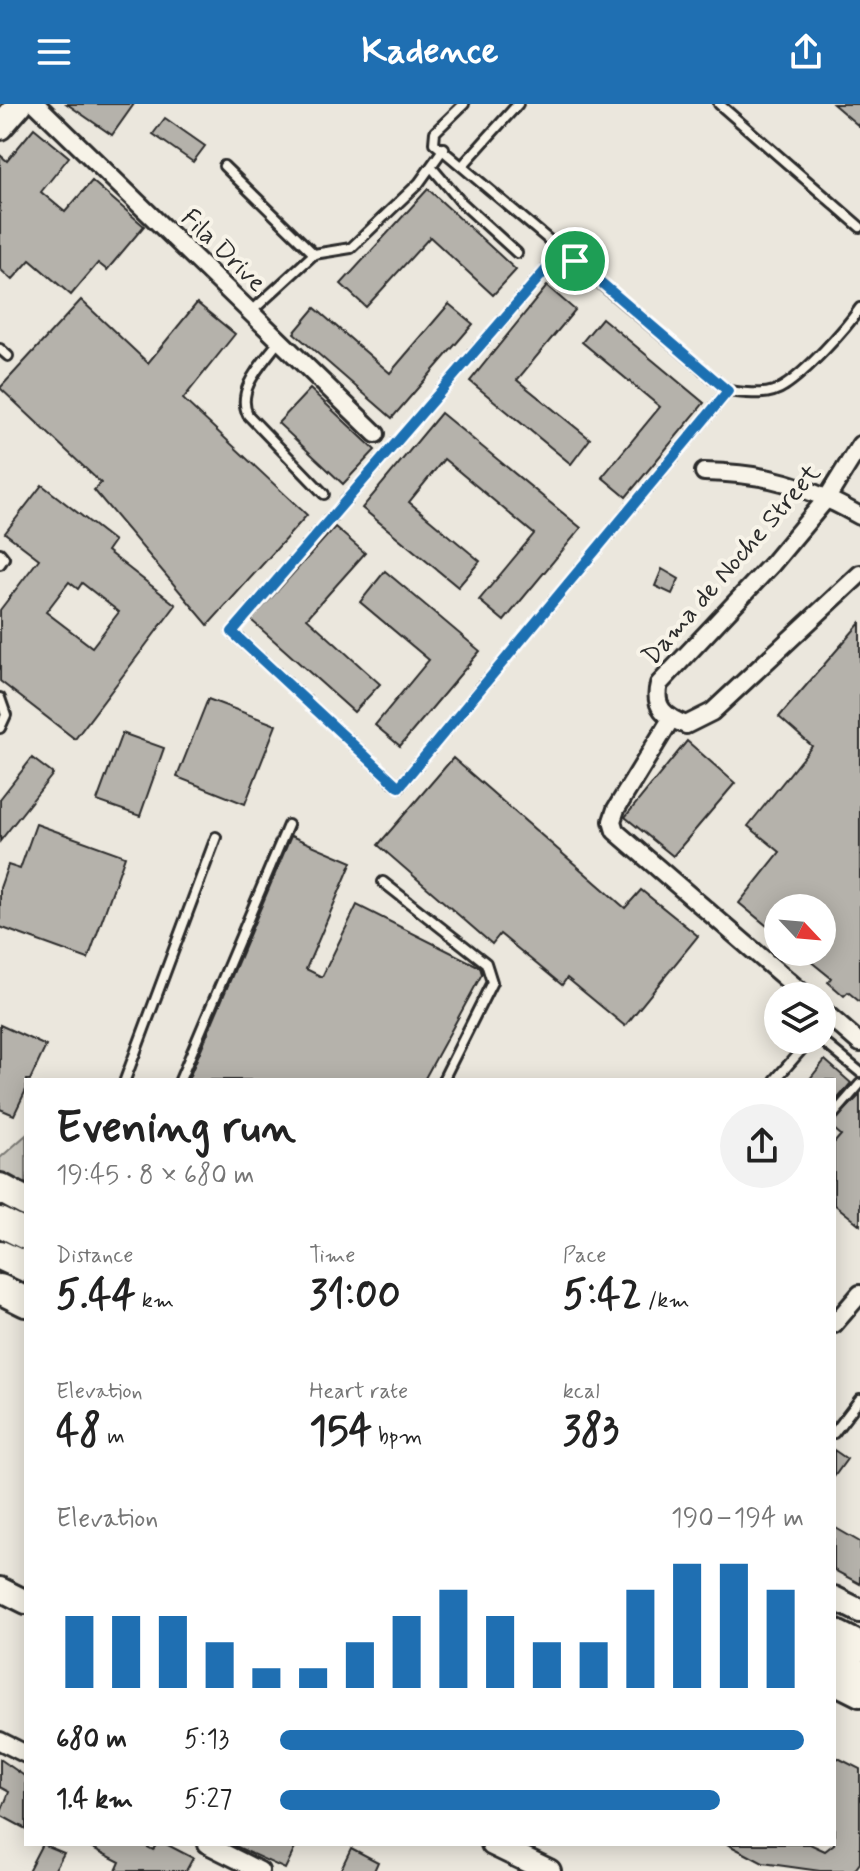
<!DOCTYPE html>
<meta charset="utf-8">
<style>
:root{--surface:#fff;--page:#f2f2f2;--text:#222;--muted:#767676;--accent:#1f6fb2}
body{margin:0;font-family:Mynerve,sans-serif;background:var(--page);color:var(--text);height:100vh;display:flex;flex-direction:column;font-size:30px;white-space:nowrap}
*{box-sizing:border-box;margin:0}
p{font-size:26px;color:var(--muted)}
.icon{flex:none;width:44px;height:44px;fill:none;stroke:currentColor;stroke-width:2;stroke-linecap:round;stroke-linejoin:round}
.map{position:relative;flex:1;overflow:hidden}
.side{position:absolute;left:24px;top:974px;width:812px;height:768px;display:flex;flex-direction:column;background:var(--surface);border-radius:0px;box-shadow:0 4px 20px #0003}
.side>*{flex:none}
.needle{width:52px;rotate:116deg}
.controls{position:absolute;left:764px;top:790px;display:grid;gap:16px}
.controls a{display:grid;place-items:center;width:72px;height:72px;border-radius:50%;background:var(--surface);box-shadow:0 4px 20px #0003;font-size:40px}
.pin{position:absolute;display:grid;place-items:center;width:68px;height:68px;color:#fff;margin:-34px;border:4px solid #fff;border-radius:50%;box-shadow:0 2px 8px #0007}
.round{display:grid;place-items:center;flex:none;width:84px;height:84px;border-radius:42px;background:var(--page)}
.overview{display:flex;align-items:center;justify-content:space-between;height:136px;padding:0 32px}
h1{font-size:44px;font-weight:700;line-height:60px}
.figures{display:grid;grid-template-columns:repeat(3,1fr);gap:12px;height:136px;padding:8px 32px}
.figures div{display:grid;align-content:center}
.figures b{font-size:40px;font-weight:700}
.figures small{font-size:22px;font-weight:400}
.figures p{font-size:22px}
.chart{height:224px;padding:16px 32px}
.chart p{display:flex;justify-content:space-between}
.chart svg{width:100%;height:144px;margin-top:8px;stroke:var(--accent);stroke-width:6}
ul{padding:0 32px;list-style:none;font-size:26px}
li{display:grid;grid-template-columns:128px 96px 1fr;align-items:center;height:60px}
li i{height:20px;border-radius:10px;background:var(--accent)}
header{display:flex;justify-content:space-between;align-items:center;height:104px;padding:0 32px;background:var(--accent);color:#fff;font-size:36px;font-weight:700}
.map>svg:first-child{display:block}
.green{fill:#cbc8bf;stroke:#7b7a75;stroke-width:2}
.building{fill:#b5b2ab;stroke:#2b2b2b;stroke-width:2;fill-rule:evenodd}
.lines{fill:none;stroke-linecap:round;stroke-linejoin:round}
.lane-casing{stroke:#2b2b2b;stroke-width:14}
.street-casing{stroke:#2b2b2b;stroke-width:22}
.secondary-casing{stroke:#2b2b2b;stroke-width:28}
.primary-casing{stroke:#2b2b2b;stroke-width:30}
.highway-casing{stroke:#2b2b2b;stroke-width:34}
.lane{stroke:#f7f3e8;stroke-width:8}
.street{stroke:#f7f3e8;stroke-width:16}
.secondary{stroke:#f7f3e8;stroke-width:22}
.primary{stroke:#f7f3e8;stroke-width:24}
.highway{stroke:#f7f3e8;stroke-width:28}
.route-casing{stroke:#fff;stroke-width:16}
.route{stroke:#1f6fb2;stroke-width:10}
.labels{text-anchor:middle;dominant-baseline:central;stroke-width:8;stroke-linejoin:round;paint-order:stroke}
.street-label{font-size:26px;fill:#2b2b2b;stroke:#f7f3e8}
</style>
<header><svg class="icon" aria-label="menu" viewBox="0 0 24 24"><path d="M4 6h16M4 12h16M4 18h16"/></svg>Kadence<svg class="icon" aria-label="share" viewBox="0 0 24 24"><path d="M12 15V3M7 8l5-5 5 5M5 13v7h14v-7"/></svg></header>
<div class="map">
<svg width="860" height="1767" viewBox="0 0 860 1767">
<rect width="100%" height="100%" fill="#ebe7dd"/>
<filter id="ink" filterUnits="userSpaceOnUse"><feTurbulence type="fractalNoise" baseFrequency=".0125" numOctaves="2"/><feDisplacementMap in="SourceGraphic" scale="16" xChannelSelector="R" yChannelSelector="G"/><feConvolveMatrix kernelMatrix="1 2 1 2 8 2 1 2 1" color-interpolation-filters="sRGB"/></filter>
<g filter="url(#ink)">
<polygon class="green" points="26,1031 26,1083 0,1071 0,1054"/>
<g class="building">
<polygon points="67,0 134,0 112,31"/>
<polygon points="833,0 860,0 860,23"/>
<polygon points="165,14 205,42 193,58 153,30"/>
<polygon points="34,24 69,53 41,88 65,108 92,77 144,122 107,166 98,159 71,191 30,156 12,176 0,165 0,51 7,57"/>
<polygon points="428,85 516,166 493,191 430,133 366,203 341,180"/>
<polygon points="547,182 575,206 517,276 590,335 571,360 470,277"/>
<polygon points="81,196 148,259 197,199 235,230 183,295 307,411 208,521 94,386 101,379 0,284"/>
<polygon points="449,200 473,220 392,314 294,229 315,204 390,269"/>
<polygon points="602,214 704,299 626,393 602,373 660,303 582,238"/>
<polygon points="310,285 375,346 343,380 278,319"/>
<polygon points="441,309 581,424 504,517 479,496 534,430 444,355 409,398 480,457 458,483 362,404"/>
<path d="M42 381 114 437 107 447 176 501 75 635 0 577V506L39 455 5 429ZM69 478 78 485 82 479 119 508 92 543 46 508Z"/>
<polygon points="335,423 365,449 307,514 380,580 354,608 251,516"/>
<polygon points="662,465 679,475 672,490 655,482"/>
<polygon points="385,467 480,547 400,642 375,621 429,556 360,498"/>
<polygon points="860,519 860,898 848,888 844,892 828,878 831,874 799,848 822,848 822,804 778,804 778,831 739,799 780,748 748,722 812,642 779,613"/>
<polygon points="208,595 276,621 245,700 177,673"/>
<polygon points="122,629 164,644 140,712 97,697"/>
<polygon points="687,637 735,679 673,752 625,713"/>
<polygon points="32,654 53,670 0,737 0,695"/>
<polygon points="453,654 625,804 641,786 698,832 625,922 567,874 562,881 500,830 492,840 378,741"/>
<polygon points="36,720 125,752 88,855 0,823 0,784 8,761 20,765"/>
<polygon points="291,732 352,758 306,865 322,873 357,801 480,863 482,870 424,976 188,976"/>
<polygon points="0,921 46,942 30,976 26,976 26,986 14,1011 0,1005"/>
<polygon points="825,956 851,979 834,999 834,976 809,976"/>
<polygon points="860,991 860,1121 834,1100 834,1039 841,1031 834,1025 834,1017"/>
<polygon points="834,1346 847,1355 834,1373"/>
<polygon points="834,1423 860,1438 860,1480 834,1466"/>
<polygon points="834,1652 860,1665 860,1759 854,1767 820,1767 763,1759 727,1740 810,1740 825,1747 834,1740"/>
<polygon points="0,1655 26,1673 26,1725 0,1711 9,1688 0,1683"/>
<polygon points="42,1740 64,1749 54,1767 28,1767"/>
<polygon points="85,1740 142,1740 153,1746 156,1740 166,1740 193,1754 186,1767 116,1767 120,1758"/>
<polygon points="231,1740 297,1740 285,1765"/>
<polygon points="351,1744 378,1758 374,1767 340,1767"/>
</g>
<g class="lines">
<g class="lane-casing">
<g id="lane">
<path d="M464 0 435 28 434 39 728 287C747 289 768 293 784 282 806 268 845 226 860 204"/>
<polyline points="719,0 860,123"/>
<polyline points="463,61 518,0"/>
<polyline points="224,62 314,150 351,144 419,79 444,44"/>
<polyline points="433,65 461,98 517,149"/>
<polyline points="563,146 232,528 399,683 728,287"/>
<polyline points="252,207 314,150"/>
<path d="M279 237C264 258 235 285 248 311L324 390"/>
<polyline points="0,245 8,252"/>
<polyline points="0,449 4,454 0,460"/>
<polyline points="0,594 6,611 0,624"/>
<polyline points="383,778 486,859 492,878 443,976"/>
<polyline points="822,924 832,915"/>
<polyline points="821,936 860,968"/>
<polyline points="125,976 216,733"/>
<polyline points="180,976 288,721"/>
<polyline points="775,976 810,936"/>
<polyline points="834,1010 860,980"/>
<polyline points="834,1329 860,1295"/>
</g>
</g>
<g class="street-casing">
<g id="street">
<polyline points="36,0 376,330"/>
<path d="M860 341 827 394 772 460 659 580C653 603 665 613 686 621L712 608 860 470"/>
<path d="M704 368C767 369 805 381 860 412"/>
<polyline points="671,615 616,705 612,717 615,727 806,892"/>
<polyline points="822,906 860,939"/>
<polyline points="834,1220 860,1190"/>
<polyline points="0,1637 26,1650"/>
<polyline points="206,1740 260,1767"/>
</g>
</g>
<g class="secondary-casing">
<g id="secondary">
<polyline points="0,1485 26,1498"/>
<polyline points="834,1494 860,1507"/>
<polyline points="834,1578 860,1591"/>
<polyline points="493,1740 549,1767"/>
</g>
</g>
<g class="primary-casing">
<polyline id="primary" points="0,23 20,0"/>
</g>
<g class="highway-casing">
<g id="highway">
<polyline points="0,1084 26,1098"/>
<polyline points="0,1118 26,1131"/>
<polyline points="0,1151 26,1163"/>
<polyline points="0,1185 26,1198"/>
<polyline points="834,1530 860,1543"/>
<polyline points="834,1559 860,1571"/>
</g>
</g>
<use href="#lane" class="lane"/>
<use href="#street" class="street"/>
<use href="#secondary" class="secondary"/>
<use href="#primary" class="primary"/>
<use href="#highway" class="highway"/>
</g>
</g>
<g class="lines" filter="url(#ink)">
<g class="route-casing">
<polygon id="route" points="563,146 728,287 399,683 232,528"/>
</g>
<use href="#route" class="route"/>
</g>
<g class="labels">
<g class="street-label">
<text transform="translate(223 147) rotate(44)">Fila Drive</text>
<text transform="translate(732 461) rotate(-49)">Dama de Noche Street</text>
</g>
</g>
</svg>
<div class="controls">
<a><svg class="needle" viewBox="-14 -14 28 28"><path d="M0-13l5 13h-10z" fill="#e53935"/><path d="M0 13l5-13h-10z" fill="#767676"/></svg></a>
<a><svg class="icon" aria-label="layers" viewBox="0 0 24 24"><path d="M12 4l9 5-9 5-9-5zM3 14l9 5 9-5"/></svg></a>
</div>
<div class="pin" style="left:575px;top:157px;background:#1e9e55"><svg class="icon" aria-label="arrive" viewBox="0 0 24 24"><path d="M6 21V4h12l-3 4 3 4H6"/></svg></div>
<section class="side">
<div class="overview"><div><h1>Evening run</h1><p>19:45 · 8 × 680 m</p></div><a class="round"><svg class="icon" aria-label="share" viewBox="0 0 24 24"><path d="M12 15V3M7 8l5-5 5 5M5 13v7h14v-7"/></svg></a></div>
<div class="figures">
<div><p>Distance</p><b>5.44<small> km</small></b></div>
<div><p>Time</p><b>31:00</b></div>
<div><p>Pace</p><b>5:42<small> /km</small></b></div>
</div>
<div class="figures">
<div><p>Elevation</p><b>48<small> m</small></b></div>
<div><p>Heart rate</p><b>154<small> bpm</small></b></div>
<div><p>kcal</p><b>383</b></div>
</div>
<div class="chart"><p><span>Elevation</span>190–194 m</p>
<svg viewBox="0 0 160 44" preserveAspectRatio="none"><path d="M5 44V22M15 44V22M25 44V22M35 44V30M45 44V38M55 44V38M65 44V30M75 44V22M85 44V14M95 44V22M105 44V30M115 44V30M125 44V14M135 44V6M145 44V6M155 44V14"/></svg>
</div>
<ul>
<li><b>680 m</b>5:13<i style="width:100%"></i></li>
<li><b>1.4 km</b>5:27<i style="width:84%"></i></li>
</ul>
</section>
</div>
